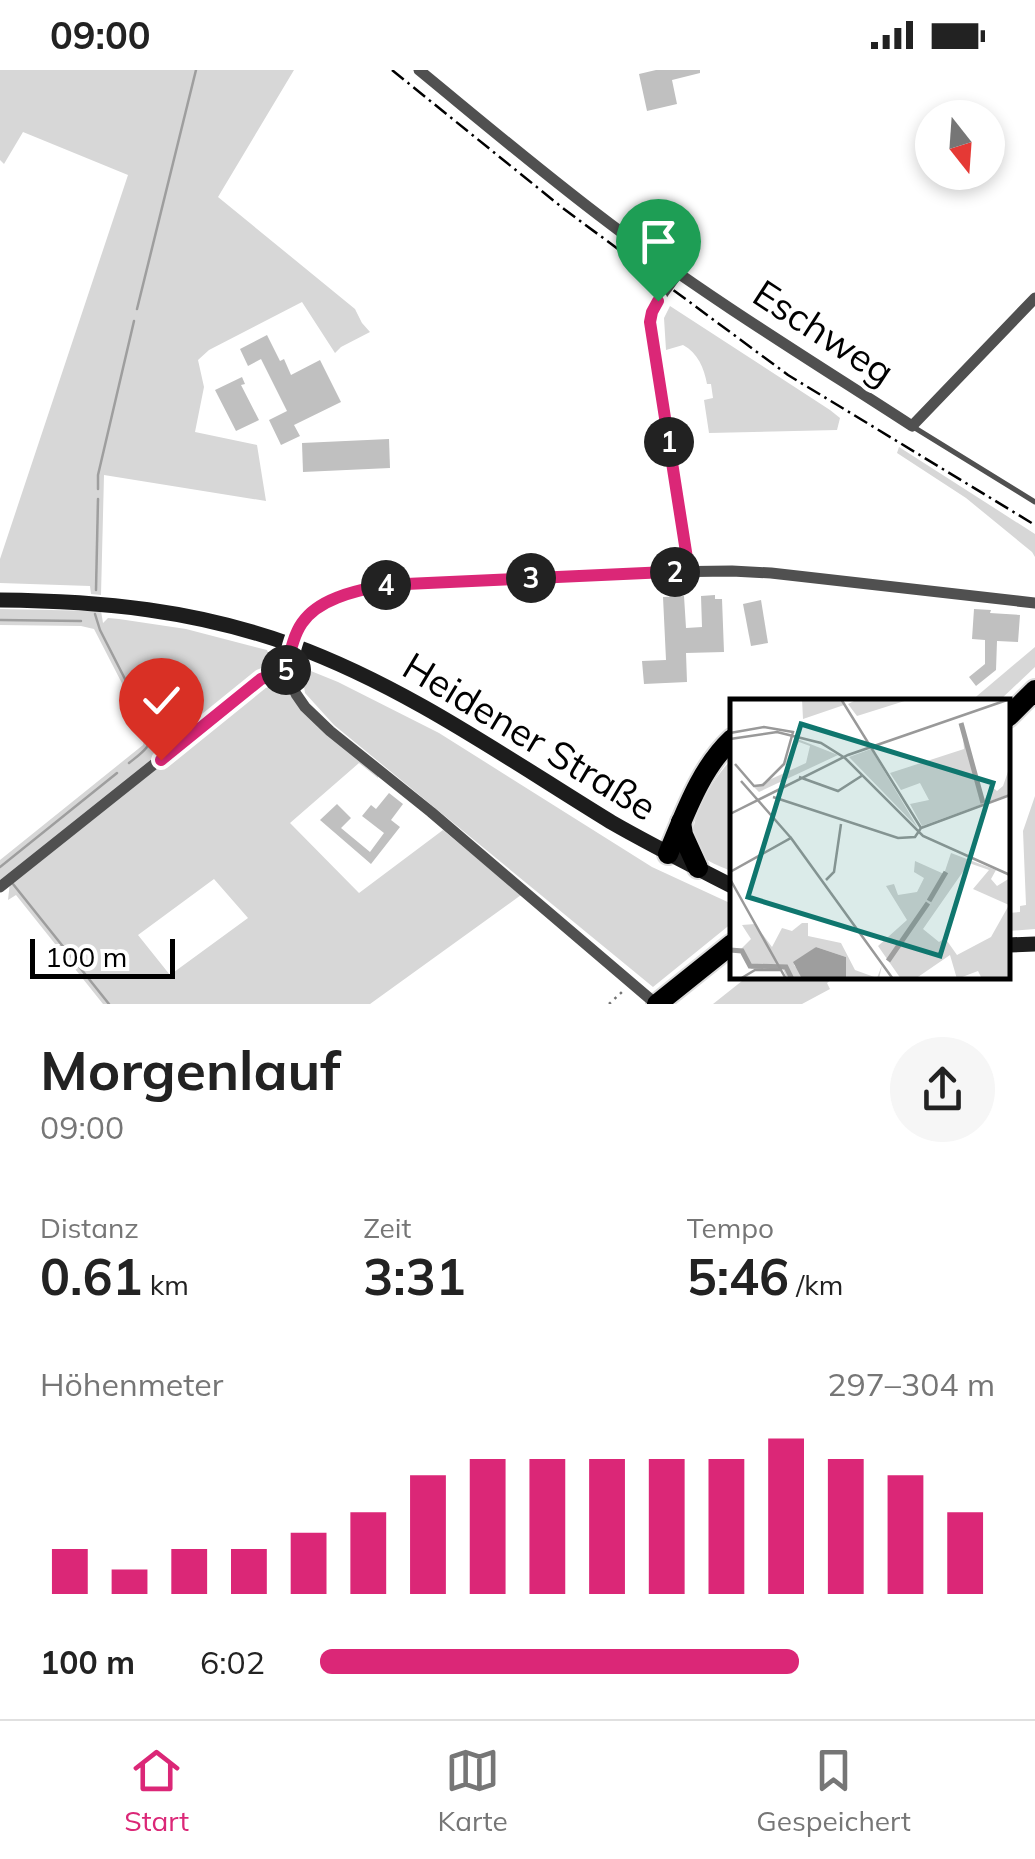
<!DOCTYPE html>
<html lang="de">
<meta charset="utf-8">
<style>
:root{--surface:#fff;--page:#f6f6f6;--text:#222;--muted:#767676;--line:#e0e0e0;--accent:#db2777}
body{margin:0;font-family:Mulish,sans-serif;background:var(--page);color:var(--text);height:100vh;display:flex;flex-direction:column;font-size:38px;white-space:nowrap}
*{box-sizing:border-box;margin:0}
p{font-size:32px;color:var(--muted)}
.icon{flex:none;width:55px;height:55px;fill:none;stroke:currentColor;stroke-width:2;stroke-linecap:round;stroke-linejoin:round}
.map{position:relative;height:934px;overflow:hidden}
.details{display:flex;flex-direction:column;background:var(--surface);flex:1}
.details>*{flex:none}
.needle{width:65px;rotate:163deg}
.controls{position:absolute;left:915px;top:30px;display:grid;gap:20px}
.controls a{display:grid;place-items:center;width:90px;height:90px;border-radius:50%;background:var(--surface);box-shadow:0 5px 15px #0003;font-size:50px}
.scale{position:absolute;left:30px;bottom:25px;width:145px;box-sizing:border-box;padding-left:10px;border:5px solid #000;border-top:0;font-size:28px;line-height:35px;white-space:nowrap;color:#000;-webkit-text-stroke:8px #fff;paint-order:stroke}
.pin{position:absolute;display:grid;place-items:center;width:85px;height:85px;color:#fff;margin:-102px -42px;border-radius:50% 50% 50% 0;rotate:-45deg;box-shadow:0 0 10px #0007}
.pin .icon{rotate:45deg}
.km{position:absolute;width:50px;height:50px;margin:-25px;border-radius:50%;background:#222;color:#fff;font-size:28px;line-height:50px;text-align:center}
.round{display:grid;place-items:center;flex:none;width:105px;height:105px;border-radius:52px;background:var(--page)}
.headline{display:flex;align-items:center;justify-content:space-between;height:170px;padding:0 40px}
h1{font-size:55px;font-weight:700;line-height:75px}
.stats{display:grid;grid-template-columns:repeat(3,1fr);gap:15px;height:170px;padding:10px 40px}
.stats div{display:grid;align-content:center}
.stats b{font-size:50px;font-weight:700}
.stats small{font-size:28px;font-weight:400}
.stats p{font-size:28px}
.chart{height:280px;padding:20px 40px}
.chart p{display:flex;justify-content:space-between}
.chart svg{width:100%;height:180px;margin-top:10px;stroke:var(--accent);stroke-width:6}
ul{padding:0 40px;list-style:none;font-size:32px}
li{display:grid;grid-template-columns:160px 120px 1fr;align-items:center;height:75px}
li i{height:25px;border-radius:12px;background:var(--accent)}
.status{display:flex;justify-content:space-between;align-items:center;height:70px;padding:0 50px;background:var(--surface);direction:ltr}
.status svg{height:28px;fill:currentColor}
.tabs{display:flex;justify-content:space-around;align-items:center;height:140px;border-top:2px solid var(--line);background:var(--surface);font-size:28px;color:var(--muted)}
.tabs a{display:grid;justify-items:center;gap:5px}
.tabs .selected{color:var(--accent)}
.map>svg:first-child{display:block}
.green{fill:#d7d7d7;fill-rule:evenodd}
.lines{fill:none;stroke-linecap:round;stroke-linejoin:round}
.stream{stroke:#9e9e9e;stroke-width:2.5}
.building{fill:#c0c0c0}
.highway-casing{stroke:#dbdbdb;stroke-width:24}
.path{stroke:#727272;stroke-width:2.5;stroke-dasharray:2.5 5;stroke-linecap:butt}
.lane{stroke:#505050;stroke-width:5}
.street{stroke:#505050;stroke-width:11}
.secondary{stroke:#1d1d1d;stroke-width:15}
.highway{stroke:#000;stroke-width:20}
.rail{stroke:#000;stroke-width:2.5;stroke-dasharray:15 5 2.5 5;stroke-linecap:butt}
.route-casing{stroke:#fff;stroke-width:20}
.route{stroke:#db2777;stroke-width:12}
.labels{text-anchor:middle;dominant-baseline:central;stroke-width:8;stroke-linejoin:round;paint-order:stroke}
.street-label{font-size:38px;fill:#000;stroke:#fff}
.inset-river{fill:none;stroke:#9e9e9e;stroke-width:5}
.inset-road{fill:none;stroke:#999;stroke-width:2.5}
.view{fill:#0f766e;fill-opacity:0.15;stroke:#0f766e;stroke-width:5}
.inset-edge{fill:none;stroke:#000;stroke-width:5}
</style>
<div class="status"><b>09:00</b><svg viewBox="0 0 49 12"><path d="M0 12V9h3v3zM5 12V6h3v6zM10 12V3h3v9zM15 12V0h3v12zM26 1h20v11H26zM47 4h2v5h-2z"/></svg></div>
<div class="map">
<svg width="1035" height="934" viewBox="0 0 1035 934">
<rect width="100%" height="100%" fill="#fff"/>
<g class="green">
<polygon points="0,0 294,0 218,127 355,239 362,253 370,262 341,277 335,283 302,232 209,280 198,290 204,317 195,362 257,375 266,431 104,405 101,525 91,524 90,516 0,513 0,489 128,105 23,62 4,94 0,90"/>
<path d="M670 236 830 340 840 348 837 360 709 363 704 330 713 328 711 314H707C704 298 698 283 683 275L666 280 664 248Z"/>
<polygon points="899,377 1035,464 1035,487 1032,482 966,428 897,383"/>
<polygon points="0,539 101,541 103,553 108,548 119,549 186,559 267,580 272,593 0,810 0,790 143,675 147,662 94,559 81,556 0,555"/>
<polygon points="1035,577 1035,597 999,631 971,631"/>
<polygon points="301,597 338,612 439,663 652,797 732,834 732,853 653,917 334,655 305,623"/>
<path d="M273 608 286 613 378 704V708L359 693 290 753 359 823 443 760 521 825 370 934H103L16 825 8 830 10 812 260 615ZM214 809 248 848 170 905 138 865Z"/>
<path d="M732 689V802C724 797 711 794 703 787 675 764 714 707 732 689Z"/>
<polygon points="1035,726 1035,859 1008,861 1008,843 1020,842 1020,836 1026,835 1023,761"/>
<polygon points="747,907 747,906 835,907 827,913 830,919 802,934 713,934"/>
</g>
<g class="lines">
<g class="stream">
<polyline points="137,239 196,0"/>
<polyline points="98,419 98,405 134,251"/>
<polyline points="96,520 98,429"/>
<path d="M95 544 100 560 152 662C152 677 140 684 129 693"/>
<polyline points="0,550 81,551"/>
<polyline points="0,797 117,703"/>
<polyline points="13,814 109,934"/>
</g>
</g>
<g class="building">
<polygon points="656,0 700,0 700,3 672,10 677,34 647,41 639,4"/>
<polygon points="267,265 280,291 284,289 291,305 320,290 341,332 294,355 300,366 281,375 269,350 287,341 261,289 248,296 240,279"/>
<polygon points="242,307 245,314 241,315 259,350 236,361 215,320"/>
<polygon points="389,369 390,398 303,402 302,373"/>
<polygon points="715,525 715,529 722,529 724,582 686,583 687,612 644,614 642,591 666,590 663,527 684,526 686,558 702,557 701,526"/>
<polygon points="761,530 768,573 751,576 743,534"/>
<polygon points="974,539 991,540 990,543 1020,545 1018,572 997,571 996,600 976,616 969,607 985,594 985,570 972,569"/>
<polygon points="389,723 403,734 391,750 400,757 371,794 320,750 337,734 351,748 341,758 370,782 384,763 362,746 371,735 376,739"/>
</g>
<g class="lines">
<g class="highway-casing">
<g id="highway">
<polyline points="1008,647 1035,620"/>
<polyline points="681,752 683,765 698,798"/>
<path d="M668 784C685 744 700 699 732 669"/>
<polyline points="657,934 732,874"/>
</g>
</g>
<polyline class="path" points="609,934 623,921"/>
<polyline class="lane" points="915,358 1035,432"/>
<g class="street">
<path d="M419 0C486 55 552 111 621 162 715 232 815 293 912 356L1035 228"/>
<path d="M678 203C667 219 653 233 650 252L689 501"/>
<polyline points="0,817 261,609 286,600"/>
<polyline points="656,934 431,742 330,661 305,637 296,624 286,600 299,558 305,548 322,536 337,528 384,515 654,502 732,501 771,503 1035,533"/>
</g>
<g class="secondary">
<path d="M0 530C102 531 195 540 292 575 407 617 508 689 611 752 651 775 691 795 732 816"/>
<polyline points="1008,875 1035,874"/>
</g>
<use href="#highway" class="highway"/>
<polyline class="rail" points="392,0 564,139 788,305 1035,455"/>
</g>
<g class="lines">
<g class="route-casing">
<path id="route" d="M161 690 261 609 286 600C290 584 293 566 302 553 319 528 356 521 384 515L689 501 650 252 652 242 658 231"/>
</g>
<use href="#route" class="route"/>
</g>
<g class="labels">
<g class="street-label">
<text transform="translate(824 262) rotate(33)">Eschweg</text>
<text transform="translate(530 666) rotate(31)">Heidener Straße</text>
</g>
</g>
<g transform="translate(730 629)">
<rect width="280" height="280" fill="#fff"/>
<path d="M72 0H110L114 6 73 20ZM128 0H181L127 17 118 5ZM232 24 254 102 261 87 267 92 273 87 280 67V95L192 127 180 105 199 101 190 84 171 91 160 74 234 50ZM65 39 108 56 29 93 24 88 76 64 80 47 69 43 54 68ZM141 50 188 129 119 58ZM221 154 266 171 261 180 267 187 280 179V280H252L248 272 227 280 220 256 185 280H171L148 247 177 221 156 187 164 185 168 196 187 193 194 179 184 173 185 162 214 175ZM239 164 259 171 243 190 279 206 261 238 227 256 215 239 209 243 193 230ZM72 224H78V237L111 244 125 271 147 279 152 266 149 280H116V258L86 248 64 266 76 280H57L53 270H21L10 251 21 240 12 226 25 225 42 248 52 229 62 232Z" fill="#d7d7d7" fill-rule="evenodd"/>
<path d="M86 248 116 258V280L71 278 63 263Z" fill="#9e9e9e"/>
<path class="inset-river" d="M231 24 253 104M199 202 216 173M0 251 12 252 20 267 56 268 62 280M158 262 198 204"/>
<path class="inset-road" d="M111 0 191 129M0 34 34 28 63 33 54 65 33 86 24 87 5 65M0 40 47 33 91 44 115 59 193 137 280 176M69 78 108 92 133 76M11 82 61 139M43 98 168 139 185 138 191 129M0 115 118 56 280 0M191 129 280 96M0 173 61 139 163 280M0 180 56 280M96 181 104 173 111 125M10 280 25 271H52"/>
<path class="view" d="M71 25 263 84 210 257 18 198Z"/>
<rect width="280" height="280" class="inset-edge"/>
</g>
</svg>
<div class="controls">
<a><svg class="needle" viewBox="-14 -14 28 28"><path d="M0-13l5 13h-10z" fill="#e53935"/><path d="M0 13l5-13h-10z" fill="#767676"/></svg></a>
</div>
<div class="scale">100 m</div>
<div class="pin" style="left:658px;top:231px;background:#1e9e55"><svg class="icon" aria-label="arrive" viewBox="0 0 24 24"><path d="M6 21V4h12l-3 4 3 4H6"/></svg></div>
<div class="pin" style="left:161px;top:690px;background:#d93025"><svg class="icon" aria-label="check" viewBox="0 0 24 24"><path d="M5 12l5 5 9-10"/></svg></div>
<b class="km" style="left:669px;top:372px">1</b>
<b class="km" style="left:675px;top:502px">2</b>
<b class="km" style="left:531px;top:508px">3</b>
<b class="km" style="left:386px;top:515px">4</b>
<b class="km" style="left:286px;top:600px">5</b>
</div>
<section class="details">
<div class="headline"><div><h1>Morgenlauf</h1><p>09:00</p></div><a class="round"><svg class="icon" aria-label="share" viewBox="0 0 24 24"><path d="M12 15V3M7 8l5-5 5 5M5 13v7h14v-7"/></svg></a></div>
<div class="stats">
<div><p>Distanz</p><b>0.61<small> km</small></b></div>
<div><p>Zeit</p><b>3:31</b></div>
<div><p>Tempo</p><b>5:46<small> /km</small></b></div>
</div>
<div class="chart"><p><span>Höhenmeter</span>297–304 m</p>
<svg viewBox="0 0 160 44" preserveAspectRatio="none"><path d="M5 44V33M15 44V38M25 44V33M35 44V33M45 44V29M55 44V24M65 44V15M75 44V11M85 44V11M95 44V11M105 44V11M115 44V11M125 44V6M135 44V11M145 44V15M155 44V24"/></svg>
</div>
<ul>
<li><b>100 m</b>6:02<i style="width:71%"></i></li>
</ul>
</section>
<nav class="tabs">
<a class="selected"><svg class="icon" aria-label="home" viewBox="0 0 24 24"><path d="M3 11l9-7 9 7M6 9v11h12V9"/></svg>Start</a>
<a><svg class="icon" aria-label="map" viewBox="0 0 24 24"><path d="M3 6l6-2 6 2 6-2v14l-6 2-6-2-6 2zM9 4v14M15 6v14"/></svg>Karte</a>
<a><svg class="icon" aria-label="saved" viewBox="0 0 24 24"><path d="M7 4h10v16l-5-4-5 4z"/></svg>Gespeichert</a>
</nav>
